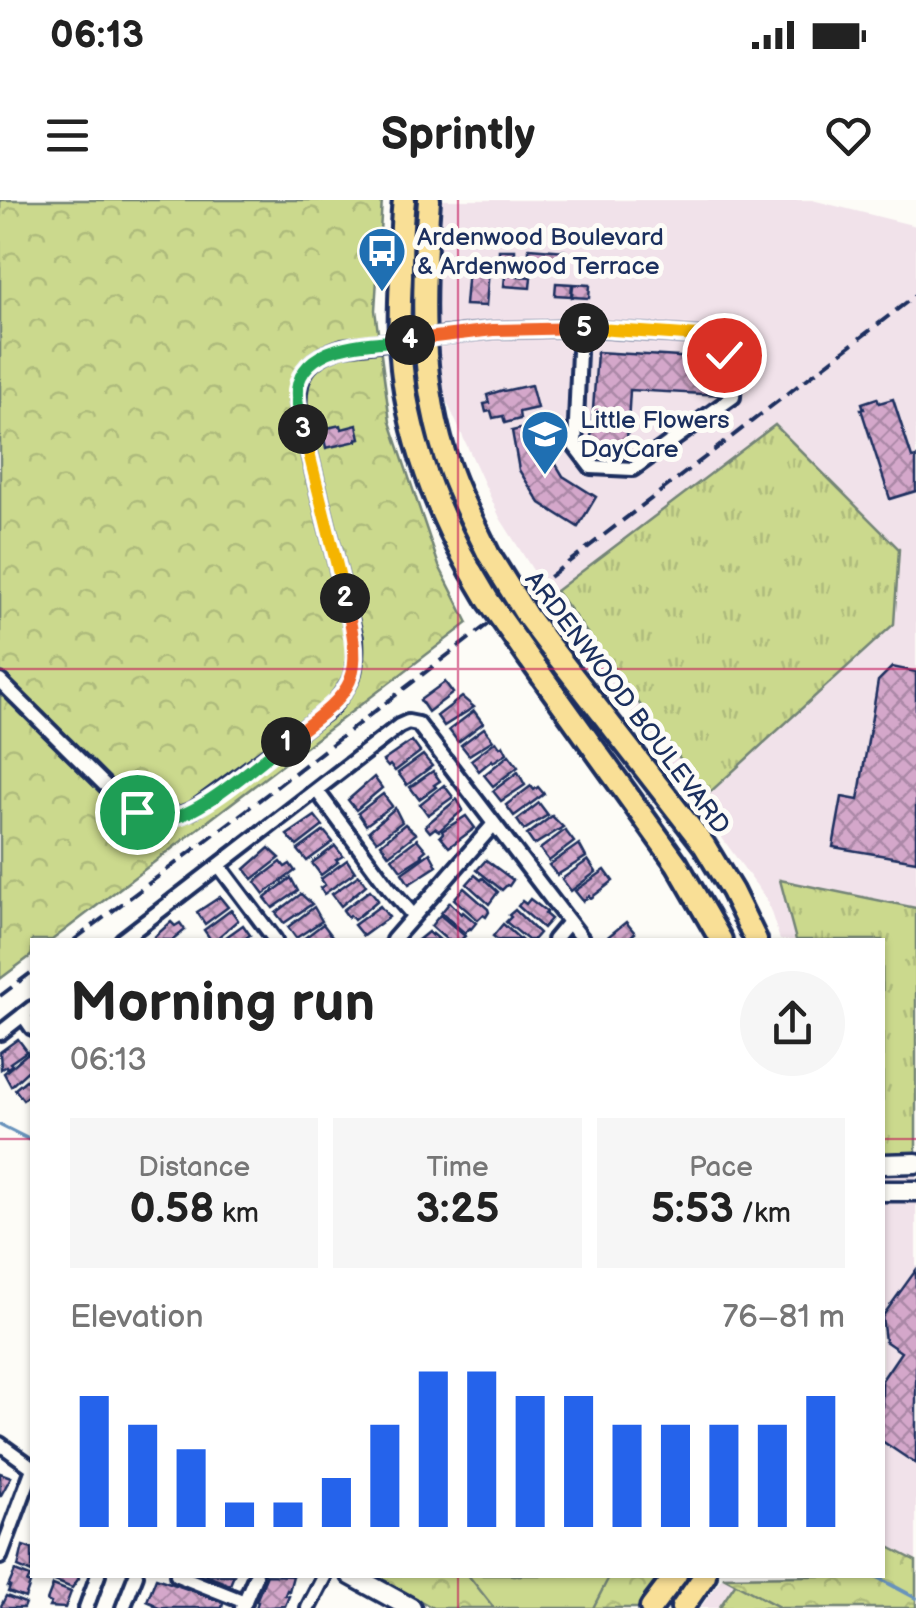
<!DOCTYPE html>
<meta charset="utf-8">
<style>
:root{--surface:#fff;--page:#f6f6f6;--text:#222;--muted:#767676;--accent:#2563eb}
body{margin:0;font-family:"Balsamiq Sans",sans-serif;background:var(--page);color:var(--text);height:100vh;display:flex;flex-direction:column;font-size:38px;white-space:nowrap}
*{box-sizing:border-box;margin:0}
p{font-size:32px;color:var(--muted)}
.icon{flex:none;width:55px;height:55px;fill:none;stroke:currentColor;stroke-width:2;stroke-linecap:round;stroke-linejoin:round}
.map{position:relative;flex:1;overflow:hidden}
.details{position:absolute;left:30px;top:738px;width:855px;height:640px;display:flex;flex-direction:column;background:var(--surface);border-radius:0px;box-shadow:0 2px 8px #0004}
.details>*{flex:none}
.pin{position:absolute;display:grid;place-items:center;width:85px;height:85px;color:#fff;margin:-42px;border:5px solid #fff;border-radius:50%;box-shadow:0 2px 10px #0007}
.km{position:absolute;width:50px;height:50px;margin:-25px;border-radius:50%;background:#222;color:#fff;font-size:28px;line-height:50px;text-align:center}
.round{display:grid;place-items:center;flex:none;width:105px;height:105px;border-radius:52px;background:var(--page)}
.summary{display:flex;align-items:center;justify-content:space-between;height:170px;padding:0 40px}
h1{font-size:55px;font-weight:600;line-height:75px}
.stats{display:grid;grid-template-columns:repeat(3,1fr);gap:15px;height:170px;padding:10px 40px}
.stats div{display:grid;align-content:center;border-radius:0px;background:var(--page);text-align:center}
.stats b{font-size:42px;font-weight:600}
.stats small{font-size:28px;font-weight:400}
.stats p{font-size:28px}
.chart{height:280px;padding:20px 40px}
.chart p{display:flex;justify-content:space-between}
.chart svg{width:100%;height:180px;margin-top:10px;stroke:var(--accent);stroke-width:6}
.status{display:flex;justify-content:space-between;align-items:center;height:70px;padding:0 50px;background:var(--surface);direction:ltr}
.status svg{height:28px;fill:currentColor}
header{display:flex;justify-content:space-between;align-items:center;height:130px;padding:0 40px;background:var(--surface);font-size:45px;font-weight:600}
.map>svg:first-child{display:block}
.built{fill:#f1e2ea}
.grass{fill:url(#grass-tufts);stroke:#738476;stroke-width:2.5}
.forest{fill:url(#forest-crowns);stroke:#738476;stroke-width:2.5}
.garden{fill:#cbd98d;stroke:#738476;stroke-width:2.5}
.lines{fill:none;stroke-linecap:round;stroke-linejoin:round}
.stream{stroke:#6893bc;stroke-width:4}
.building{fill:url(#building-cross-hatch);stroke:#1b2f5e;stroke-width:2.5}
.street-casing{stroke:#1b2f5e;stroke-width:20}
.secondary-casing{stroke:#1b2f5e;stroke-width:25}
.primary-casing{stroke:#1b2f5e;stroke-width:28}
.street{stroke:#fdfcf7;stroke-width:12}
.secondary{stroke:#fdfcf7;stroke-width:18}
.primary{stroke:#f9df96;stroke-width:20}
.rail{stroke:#1b2f5e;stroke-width:4;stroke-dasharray:15 8;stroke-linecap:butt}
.primary-bridge-casing{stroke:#1b2f5e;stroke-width:28;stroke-linecap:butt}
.primary-bridge{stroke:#f9df96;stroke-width:20}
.split-1-casing{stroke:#fff;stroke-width:20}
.split-2-casing{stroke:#fff;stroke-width:20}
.split-3-casing{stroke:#fff;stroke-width:20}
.split-4-casing{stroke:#fff;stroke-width:20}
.split-5-casing{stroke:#fff;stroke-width:20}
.split-6-casing{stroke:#fff;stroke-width:20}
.split-1{stroke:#22a559;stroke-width:12}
.split-2{stroke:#f0652b;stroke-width:12}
.split-3{stroke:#f5b400;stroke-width:12}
.split-4{stroke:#22a559;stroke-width:12}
.split-5{stroke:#f0652b;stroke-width:12}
.split-6{stroke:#f5b400;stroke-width:12}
.grid{fill:none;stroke:#c2185b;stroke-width:2.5;stroke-opacity:0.55}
.labels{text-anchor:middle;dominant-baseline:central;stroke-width:10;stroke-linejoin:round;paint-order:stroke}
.poi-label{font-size:25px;fill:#1b2f5e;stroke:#fdfcf7;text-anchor:start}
.street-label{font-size:25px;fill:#1b2f5e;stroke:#fdfcf7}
</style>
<div class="status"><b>06:13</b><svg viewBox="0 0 49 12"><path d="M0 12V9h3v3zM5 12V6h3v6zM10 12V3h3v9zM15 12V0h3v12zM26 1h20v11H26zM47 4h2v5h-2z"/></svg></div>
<header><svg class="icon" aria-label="menu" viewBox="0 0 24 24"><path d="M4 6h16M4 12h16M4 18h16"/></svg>Sprintly<svg class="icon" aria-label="heart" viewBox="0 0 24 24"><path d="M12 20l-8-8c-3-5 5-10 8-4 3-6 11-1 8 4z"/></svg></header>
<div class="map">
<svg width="916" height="1408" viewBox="0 0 916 1408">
<defs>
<pattern id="grass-tufts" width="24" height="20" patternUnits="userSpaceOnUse" patternTransform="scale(2.5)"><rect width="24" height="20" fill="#cbd98d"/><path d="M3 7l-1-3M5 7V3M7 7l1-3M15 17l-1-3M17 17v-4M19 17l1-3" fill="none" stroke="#aebb7c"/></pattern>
<pattern id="forest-crowns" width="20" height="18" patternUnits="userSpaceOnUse" patternTransform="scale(2.5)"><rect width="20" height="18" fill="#cbd98d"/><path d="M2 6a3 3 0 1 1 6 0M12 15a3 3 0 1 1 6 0" fill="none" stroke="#aebb7c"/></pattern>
<pattern id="building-cross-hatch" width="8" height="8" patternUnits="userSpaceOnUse" patternTransform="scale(2.5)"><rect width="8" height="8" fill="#d4a7ca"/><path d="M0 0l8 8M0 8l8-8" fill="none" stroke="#ab88a7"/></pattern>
</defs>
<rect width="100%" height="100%" fill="#fdfcf7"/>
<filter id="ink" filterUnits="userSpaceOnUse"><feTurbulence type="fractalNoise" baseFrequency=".01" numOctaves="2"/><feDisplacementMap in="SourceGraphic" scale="20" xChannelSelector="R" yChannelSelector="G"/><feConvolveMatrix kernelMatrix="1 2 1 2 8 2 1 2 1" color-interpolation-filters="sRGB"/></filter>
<g filter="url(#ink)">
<polygon class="built" points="443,0 812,0 916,26 916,1408 700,1408 724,1375 882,1375 882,740 780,740 767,700 565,421 500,318 442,191 433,79"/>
<g class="grass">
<polygon points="775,225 899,349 894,424 707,595 556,391"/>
<polygon points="780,680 916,708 916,956 883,953 882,740 796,740"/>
<polygon points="736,1383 781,1408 719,1408"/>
</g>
<g class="forest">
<polygon points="0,0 382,0 375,110 390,222 439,366 468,423 52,740 32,740 32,755 0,779"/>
<polygon points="883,1344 916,1361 916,1408 781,1408 723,1377 882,1375"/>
<polygon points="375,1375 666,1375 640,1408 433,1408"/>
</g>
<polygon class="garden" points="468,1375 610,1375 593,1408 494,1408"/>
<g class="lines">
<g class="stream">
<polyline points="0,925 32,941"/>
<polyline points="873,1375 916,1398"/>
</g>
</g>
<g class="building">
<polygon points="529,48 565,51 564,63 529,61"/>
<polygon points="499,50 515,50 515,58 499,57"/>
<polygon points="469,56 490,57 486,106 465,105"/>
<polygon points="511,60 521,61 521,74 510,74"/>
<polygon points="505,75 531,77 530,88 504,86"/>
<polygon points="556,83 572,84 571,96 555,95"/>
<polygon points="573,84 590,85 589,98 572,97"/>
<polygon points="597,152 712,159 722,171 721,195 630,190 626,257 590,253"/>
<polygon points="531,185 537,208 519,212 520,219 505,223 503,216 493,218 491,211 486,212 484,204 489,203 487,195 503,190 504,191"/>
<polygon points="877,198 879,203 893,199 912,258 916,257 916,291 890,299 861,209 864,209 862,203"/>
<polygon points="546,223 554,261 563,276 596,297 578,327 540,303 519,270 512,231"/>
<polygon points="341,225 342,229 357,225 360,238 356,239 357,241 326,248 322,229"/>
<polygon points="892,467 916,472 916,661 833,647 842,597 858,600 878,481"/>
<polygon points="445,482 453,493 428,512 420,500"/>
<polygon points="462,497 474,507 444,526 437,516"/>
<polygon points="474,511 483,523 458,542 449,530"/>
<polygon points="484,528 493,540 469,555 461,545"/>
<polygon points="412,541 420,552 395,571 390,565 388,567 383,561"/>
<polygon points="496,541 500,547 503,545 507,553 493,562 492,560 479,571 471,560"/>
<polygon points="423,555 432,566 407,585 398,573"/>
<polygon points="509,555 518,567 493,586 484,575"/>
<polygon points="433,571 440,581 434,585 436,587 419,599 410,587"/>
<polygon points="518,572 525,585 501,601 493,591"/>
<polygon points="374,577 382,588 356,610 348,600"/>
<polygon points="444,585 453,597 428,615 420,604"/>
<polygon points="531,586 534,590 538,587 544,594 514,616 506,605"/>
<polygon points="383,594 392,606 366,625 358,613"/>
<polygon points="457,599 463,610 439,631 435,628 430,632 425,626"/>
<polygon points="539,603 548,615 524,630 517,620"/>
<polygon points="395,608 402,622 377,641 369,631"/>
<polygon points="315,616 323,626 297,646 287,635"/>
<polygon points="466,616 475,628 449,647 440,636 443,633 442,631"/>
<polygon points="552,616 563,627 534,645 527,635"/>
<polygon points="405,624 416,634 389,655 381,644"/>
<polygon points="565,630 574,642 549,661 540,649"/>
<polygon points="324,631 333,642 307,661 298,650"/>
<polygon points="417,639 426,650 421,654 423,656 401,670 392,658"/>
<polygon points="579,644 586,657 557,675 549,665"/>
<polygon points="335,646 343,656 336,660 338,662 321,675 312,663"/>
<polygon points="269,648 280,658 253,679 245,669"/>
<polygon points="430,653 437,666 409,684 402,673"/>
<polygon points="347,660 355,672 324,694 320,688 325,685 321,679"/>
<polygon points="486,660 513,680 509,686 507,685 502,690 477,670"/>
<polygon points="588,660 596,672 571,691 562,679"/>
<polygon points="281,662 285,667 290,664 295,671 264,694 255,682"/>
<polygon points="605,670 613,681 591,698 589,696 583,701 575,691"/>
<polygon points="359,675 366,685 341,706 332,694"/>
<polygon points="475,675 481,680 483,678 498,692 489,704 467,684"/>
<polygon points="291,678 298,691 273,708 265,698"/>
<polygon points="464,688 488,709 489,712 486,717 483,715 478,720 454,699"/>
<polygon points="370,690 378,700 354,720 350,715 348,717 343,710"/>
<polygon points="301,694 312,704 284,723 276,713"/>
<polygon points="220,697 228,707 205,724 197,712"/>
<polygon points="530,699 547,712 545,714 551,719 543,728 518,706 522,701 526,704"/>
<polygon points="450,702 461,714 463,712 476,723 471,729 470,728 465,733 441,713"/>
<polygon points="380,706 389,717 363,736 354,725"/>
<polygon points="314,707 322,721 296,738 288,727"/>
<polygon points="231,710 238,720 215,740 211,740 204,730"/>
<polygon points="515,710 539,733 533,740 528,740 506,722 511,717 509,715"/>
<polygon points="440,715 465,736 461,740 447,740 431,726"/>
<polygon points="171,722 175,726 180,723 185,730 173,740 151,740"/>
<polygon points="626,722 635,733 626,740 604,740"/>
<polygon points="323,724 332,736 327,740 302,740"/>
<polygon points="503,724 521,740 498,740 493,736"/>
<polygon points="243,725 250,735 243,740 222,740"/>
<polygon points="428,732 432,736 433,734 440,740 418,740"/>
<polygon points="18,839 27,851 10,863 12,865 7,868 6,866 1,869 0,852"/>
<polygon points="28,853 32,858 32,867 11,886 4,873"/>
<polygon points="32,875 32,893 23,900 15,889"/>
<polygon points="916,1070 916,1264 882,1241 882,1180 901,1152 885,1141 882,1117"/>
<polygon points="0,1273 11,1277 0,1297"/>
<polygon points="23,1346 32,1349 32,1373 18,1367"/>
<polygon points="15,1371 30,1377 27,1383 30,1384 25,1398 8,1392 10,1387 8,1387"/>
<polygon points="58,1375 78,1375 79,1378 72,1388 55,1381"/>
<polygon points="205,1375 234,1375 230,1385"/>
<polygon points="267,1375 293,1376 289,1391 287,1390 285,1395 289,1396 285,1406 256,1408 258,1402 256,1401"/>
<polygon points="156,1378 219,1400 223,1403 222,1408 159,1408 154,1406 154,1404 147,1401"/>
<polygon points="53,1385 71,1392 65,1408 49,1407 51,1403 47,1401"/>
<polygon points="6,1396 25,1403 23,1408 2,1408 1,1406"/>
</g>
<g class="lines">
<g class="street-casing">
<g id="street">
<path d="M0 481 122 602C149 620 163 622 193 610L330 509C353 482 357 473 355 438L299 213C296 175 306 159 343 147L493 130 546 129 580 128 699 136 712 141 734 169 733 197 633 269 591 267 575 246 580 128"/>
<polyline points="317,591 389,688 413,715"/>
<polyline points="220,667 275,740"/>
<polyline points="122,740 399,526 408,522 418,524 583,740"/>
<polyline points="393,740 494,624"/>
<polyline points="554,740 569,722"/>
<polyline points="23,815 32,828"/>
<polyline points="0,833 32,808"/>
<polyline points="0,1244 32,1267"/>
<polyline points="0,1357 32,1271"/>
<polyline points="177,1375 245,1402"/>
<polyline points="86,1408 98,1375"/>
<polyline points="123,1408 136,1375"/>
<polyline points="242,1408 256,1375"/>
<polyline points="308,1408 325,1375"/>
</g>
</g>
<g class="secondary-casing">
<g id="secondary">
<polyline points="882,964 916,963"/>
<polyline points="882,991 916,991"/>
<polyline points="351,1375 411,1408"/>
</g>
</g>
<g class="primary-casing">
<g id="primary">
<path d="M404 0C401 26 401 51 401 77 400 97 399 118 400 138 402 219 431 301 471 371"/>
<path d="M429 0C422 90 418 183 450 270 460 299 476 327 489 355"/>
<polyline points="548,444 704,645 732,691 756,740"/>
<polyline points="529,458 677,664 721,740"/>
<polyline points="651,1408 676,1375"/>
<polyline points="682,1408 705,1375"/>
</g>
</g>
<use href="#street" class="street"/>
<use href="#secondary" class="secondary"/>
<use href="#primary" class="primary"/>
<g class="rail">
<polyline points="74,740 245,611 916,95"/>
<polyline points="0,796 32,772"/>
</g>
<g class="primary-bridge-casing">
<g id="primary-bridge">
<polyline points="489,355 527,416 548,444"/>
<polyline points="471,371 488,400 529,458"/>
</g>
</g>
<use href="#primary-bridge" class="primary-bridge"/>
</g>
</g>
<g class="lines" filter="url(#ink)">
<g class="split-1-casing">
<path id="split-1" d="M137 612C149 616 162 621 175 617 206 610 259 562 286 542"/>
</g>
<g class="split-2-casing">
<path id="split-2" d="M286 542C354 490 366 485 345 398"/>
</g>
<g class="split-3-casing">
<polyline id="split-3" points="303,229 345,398"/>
</g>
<g class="split-4-casing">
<path id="split-4" d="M303 229C300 217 296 202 297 190 303 142 374 142 410 140"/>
</g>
<g class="split-5-casing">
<polyline id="split-5" points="410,140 493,130 584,128"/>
</g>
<g class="split-6-casing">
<polyline id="split-6" points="584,128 699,136 712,141 724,155"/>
</g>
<use href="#split-1" class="split-1"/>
<use href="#split-2" class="split-2"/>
<use href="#split-3" class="split-3"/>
<use href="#split-4" class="split-4"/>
<use href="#split-5" class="split-5"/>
<use href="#split-6" class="split-6"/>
</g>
<path class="grid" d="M458 0V740M0 469H916M0 939H32M882 939H916M458 1375V1408"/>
<defs>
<g id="bus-pin" transform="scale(2.5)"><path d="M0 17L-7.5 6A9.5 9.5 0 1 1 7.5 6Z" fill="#1f6fb2" stroke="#fdfcf7"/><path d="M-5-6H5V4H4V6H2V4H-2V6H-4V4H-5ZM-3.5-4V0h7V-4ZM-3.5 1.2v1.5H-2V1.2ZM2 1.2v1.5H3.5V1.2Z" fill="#fff"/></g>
<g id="school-pin" transform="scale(2.5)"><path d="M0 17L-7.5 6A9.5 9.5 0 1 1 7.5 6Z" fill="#1f6fb2" stroke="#fdfcf7"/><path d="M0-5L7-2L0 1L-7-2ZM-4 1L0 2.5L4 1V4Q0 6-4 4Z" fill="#fff"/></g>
</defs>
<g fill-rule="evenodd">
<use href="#bus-pin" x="382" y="51"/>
<use href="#school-pin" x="545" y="234"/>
</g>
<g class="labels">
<g class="poi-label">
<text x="417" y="37">Ardenwood Boulevard<tspan x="417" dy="29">&amp; Ardenwood Terrace</tspan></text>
<text x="580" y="220">Little Flowers<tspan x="580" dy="29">DayCare</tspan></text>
</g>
<g class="street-label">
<text transform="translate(627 503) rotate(53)">ARDENWOOD BOULEVARD</text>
</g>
</g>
</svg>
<div class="pin" style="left:137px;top:612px;background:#1e9e55"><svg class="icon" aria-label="arrive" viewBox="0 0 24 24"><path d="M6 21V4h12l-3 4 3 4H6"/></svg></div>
<div class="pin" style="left:724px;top:155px;background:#d93025"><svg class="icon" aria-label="check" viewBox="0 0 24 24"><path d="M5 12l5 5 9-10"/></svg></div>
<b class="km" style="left:286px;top:542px">1</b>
<b class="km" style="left:345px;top:398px">2</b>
<b class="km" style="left:303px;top:229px">3</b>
<b class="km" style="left:410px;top:140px">4</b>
<b class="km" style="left:584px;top:128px">5</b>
<section class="details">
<div class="summary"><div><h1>Morning run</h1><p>06:13</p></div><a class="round"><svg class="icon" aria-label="share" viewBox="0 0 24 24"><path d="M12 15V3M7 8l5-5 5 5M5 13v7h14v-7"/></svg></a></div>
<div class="stats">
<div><p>Distance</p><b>0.58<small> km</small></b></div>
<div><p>Time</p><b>3:25</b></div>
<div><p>Pace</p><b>5:53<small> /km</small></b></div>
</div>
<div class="chart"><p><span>Elevation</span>76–81 m</p>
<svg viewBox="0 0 160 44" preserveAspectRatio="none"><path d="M5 44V12M15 44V19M25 44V25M35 44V38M45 44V38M55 44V32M65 44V19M75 44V6M85 44V6M95 44V12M105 44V12M115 44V19M125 44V19M135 44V19M145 44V19M155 44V12"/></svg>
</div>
</section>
</div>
